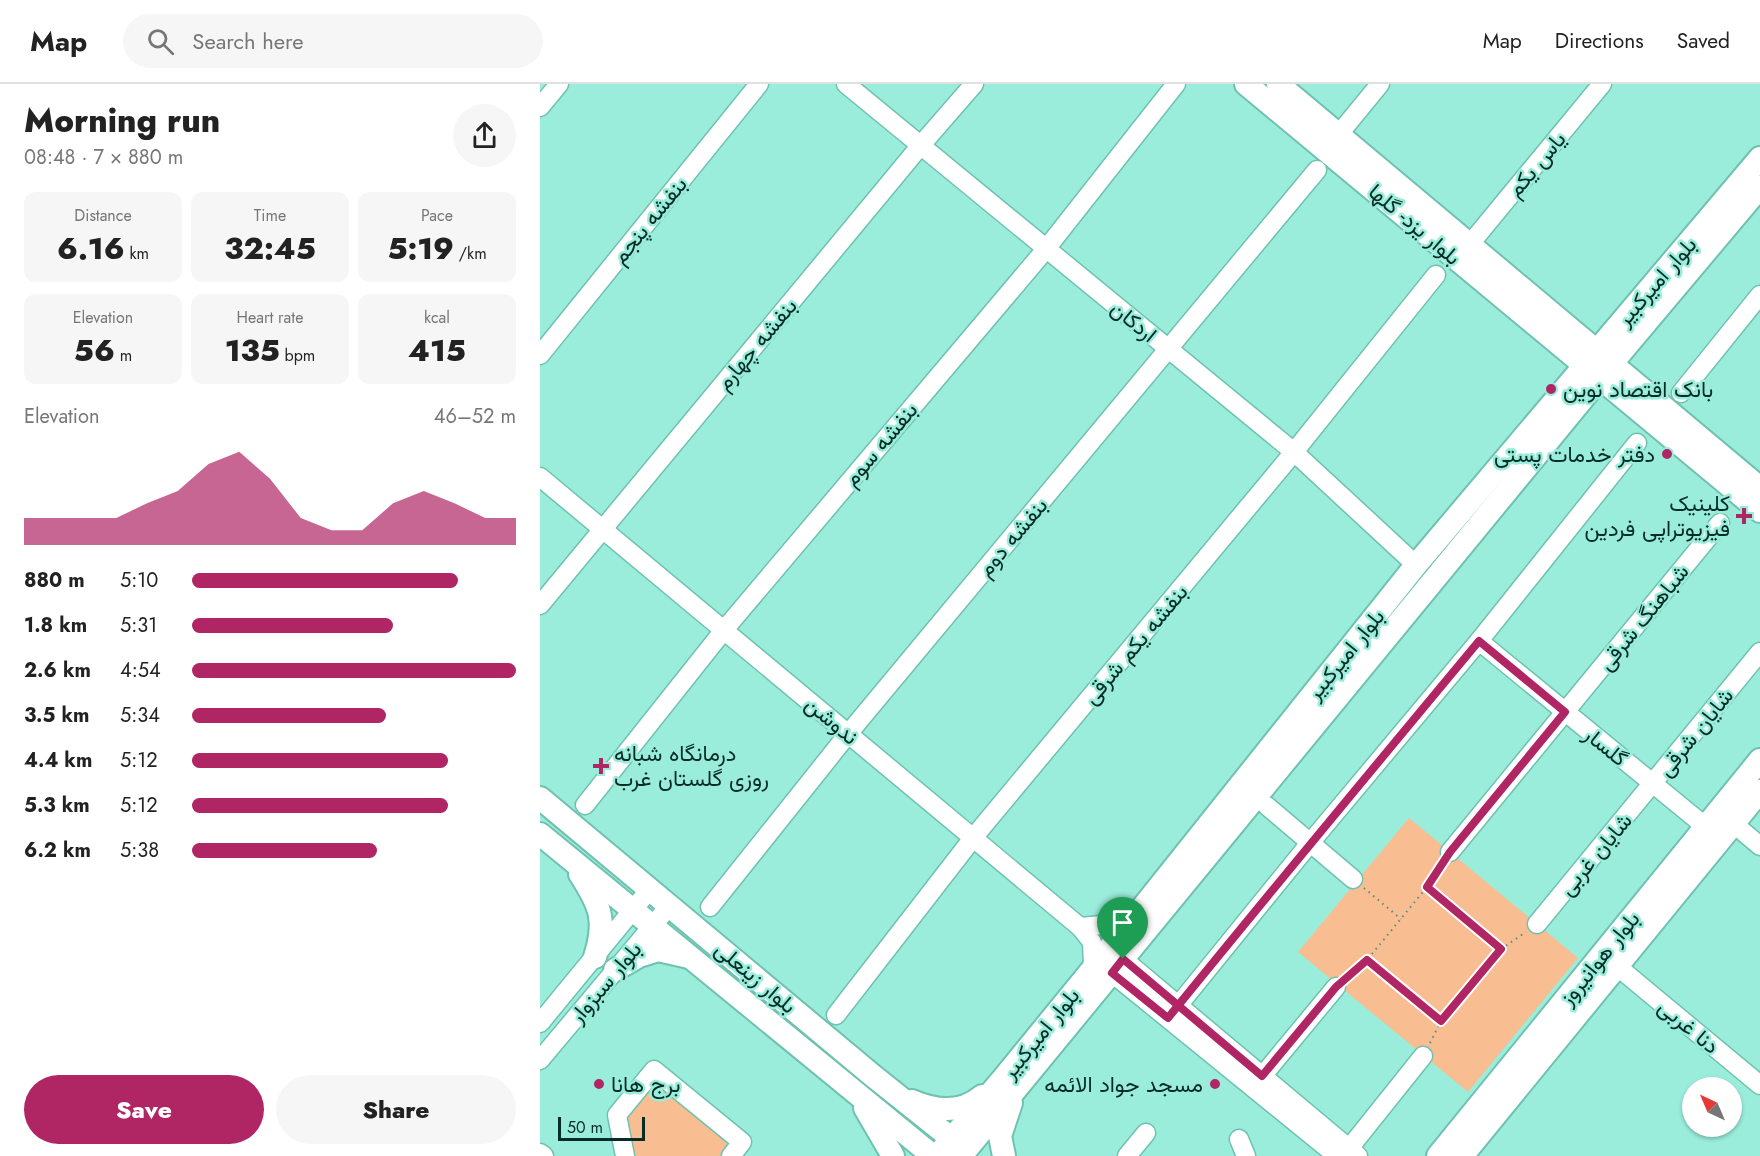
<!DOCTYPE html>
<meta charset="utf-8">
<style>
:root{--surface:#fff;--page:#f6f6f6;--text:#222;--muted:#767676;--line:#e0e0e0;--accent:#b02665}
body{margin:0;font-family:Jost,Vazirmatn,sans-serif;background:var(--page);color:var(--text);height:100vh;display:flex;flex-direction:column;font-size:22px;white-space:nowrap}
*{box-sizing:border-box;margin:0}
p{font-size:20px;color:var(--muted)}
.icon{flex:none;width:33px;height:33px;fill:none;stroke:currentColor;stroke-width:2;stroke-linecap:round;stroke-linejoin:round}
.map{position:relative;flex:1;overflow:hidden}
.side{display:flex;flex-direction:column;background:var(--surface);width:540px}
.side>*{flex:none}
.needle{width:39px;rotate:316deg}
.fabs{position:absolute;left:1142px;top:993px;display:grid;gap:12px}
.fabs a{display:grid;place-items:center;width:60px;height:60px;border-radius:50%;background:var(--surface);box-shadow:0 2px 4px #0004;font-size:30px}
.scale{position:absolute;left:18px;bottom:15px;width:87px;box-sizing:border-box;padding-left:6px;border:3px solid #072c25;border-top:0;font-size:16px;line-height:21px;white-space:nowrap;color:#072c25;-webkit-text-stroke:4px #9beddb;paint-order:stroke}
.pin{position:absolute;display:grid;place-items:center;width:51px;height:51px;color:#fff;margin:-62px -26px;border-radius:50% 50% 50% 0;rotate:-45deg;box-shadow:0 0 6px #0007}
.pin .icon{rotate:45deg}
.round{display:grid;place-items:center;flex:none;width:63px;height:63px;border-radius:32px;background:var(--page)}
.headline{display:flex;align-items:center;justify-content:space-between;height:102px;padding:0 24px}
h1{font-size:33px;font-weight:800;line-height:45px}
.figures{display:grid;grid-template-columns:repeat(3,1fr);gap:9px;height:102px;padding:6px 24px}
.figures div{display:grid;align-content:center;border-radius:12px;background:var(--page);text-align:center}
.figures b{font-size:30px;font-weight:800}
.figures small{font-size:16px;font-weight:400}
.figures p{font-size:16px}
.chart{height:168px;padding:12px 24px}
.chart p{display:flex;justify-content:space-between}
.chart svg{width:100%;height:108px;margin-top:6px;fill:var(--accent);opacity:.7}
.cta{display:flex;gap:12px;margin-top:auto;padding:12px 24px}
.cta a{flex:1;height:69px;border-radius:36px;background:var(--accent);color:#fff;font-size:24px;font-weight:800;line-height:69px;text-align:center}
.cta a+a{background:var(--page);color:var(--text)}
ul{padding:0 24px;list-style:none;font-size:20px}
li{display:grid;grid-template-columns:96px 72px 1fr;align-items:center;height:45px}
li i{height:15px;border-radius:8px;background:var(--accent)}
header{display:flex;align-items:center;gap:36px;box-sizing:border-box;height:84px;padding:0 30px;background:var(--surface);border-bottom:2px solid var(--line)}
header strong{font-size:28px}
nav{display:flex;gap:33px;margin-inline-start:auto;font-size:21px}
.search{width:420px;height:54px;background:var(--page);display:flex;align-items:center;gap:15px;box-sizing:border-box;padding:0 21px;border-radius:33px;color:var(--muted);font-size:22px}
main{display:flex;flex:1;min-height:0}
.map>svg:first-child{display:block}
.green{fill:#f8bd90}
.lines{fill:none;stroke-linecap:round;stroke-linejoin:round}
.minor-casing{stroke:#6fc1b0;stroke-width:21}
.major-casing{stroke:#6fc1b0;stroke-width:26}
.path{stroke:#538f82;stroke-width:2;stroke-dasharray:1.5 4.5;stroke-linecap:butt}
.minor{stroke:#fff;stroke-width:18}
.major{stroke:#fff;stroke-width:22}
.route-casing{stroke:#fff;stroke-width:12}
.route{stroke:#b02665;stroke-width:8}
.poi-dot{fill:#b02665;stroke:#9beddb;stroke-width:2}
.labels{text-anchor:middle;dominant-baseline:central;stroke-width:5;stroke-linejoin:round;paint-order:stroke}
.street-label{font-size:22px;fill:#072c25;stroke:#9beddb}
.poi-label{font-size:22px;fill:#072c25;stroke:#9beddb;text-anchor:start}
</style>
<header>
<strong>Map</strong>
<div class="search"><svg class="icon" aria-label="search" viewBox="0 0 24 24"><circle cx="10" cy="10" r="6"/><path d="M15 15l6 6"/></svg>Search here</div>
<nav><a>Map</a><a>Directions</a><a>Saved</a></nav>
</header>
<main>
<section class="side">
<div class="headline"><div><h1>Morning run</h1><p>08:48 · 7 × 880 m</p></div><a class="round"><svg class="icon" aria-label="share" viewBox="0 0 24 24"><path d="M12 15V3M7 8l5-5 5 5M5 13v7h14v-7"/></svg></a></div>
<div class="figures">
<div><p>Distance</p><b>6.16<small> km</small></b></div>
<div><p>Time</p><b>32:45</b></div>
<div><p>Pace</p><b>5:19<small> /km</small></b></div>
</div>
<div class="figures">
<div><p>Elevation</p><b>56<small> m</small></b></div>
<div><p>Heart rate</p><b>135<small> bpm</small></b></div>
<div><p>kcal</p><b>415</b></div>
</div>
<div class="chart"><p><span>Elevation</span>46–52 m</p>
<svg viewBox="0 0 160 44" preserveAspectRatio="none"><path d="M0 44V33L10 33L20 33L30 33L40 27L50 22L60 11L70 6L80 17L90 33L100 38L110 38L120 27L130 22L140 27L150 33L160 33V44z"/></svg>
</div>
<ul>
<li><b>880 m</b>5:10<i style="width:82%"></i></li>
<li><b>1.8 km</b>5:31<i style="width:62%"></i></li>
<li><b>2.6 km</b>4:54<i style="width:100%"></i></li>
<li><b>3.5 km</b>5:34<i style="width:60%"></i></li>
<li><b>4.4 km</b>5:12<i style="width:79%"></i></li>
<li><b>5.3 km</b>5:12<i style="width:79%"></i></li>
<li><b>6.2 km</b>5:38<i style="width:57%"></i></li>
</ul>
<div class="cta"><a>Save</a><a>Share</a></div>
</section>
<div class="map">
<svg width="1220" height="1072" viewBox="0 0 1220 1072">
<rect width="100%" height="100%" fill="#9beddb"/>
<g class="green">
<polygon points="869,734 1038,874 928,1008 758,868"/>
<polygon points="121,1000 186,1055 187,1062 180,1072 95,1072 87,1034 115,1001"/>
</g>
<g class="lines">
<g class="minor-casing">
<g id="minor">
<polyline points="306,0 754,368 876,481"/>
<polyline points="0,23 19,0"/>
<polyline points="799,50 840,0"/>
<polyline points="930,160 1062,0"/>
<polyline points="0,271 219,0"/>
<polyline points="1141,309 1220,211"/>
<polyline points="0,393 540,843 552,858 553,883"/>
<polyline points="0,521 381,61 434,0"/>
<polyline points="939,557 1166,743"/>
<polyline points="45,721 184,546 506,165 636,0"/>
<polyline points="727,722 813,795"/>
<polyline points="1194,740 1220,762"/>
<polyline points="910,768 1180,439"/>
<polyline points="170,823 308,650 777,86"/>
<polyline points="997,840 1220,568"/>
<polyline points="540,843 573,840 595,833"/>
<polyline points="583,875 818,1072"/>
<polyline points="1078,883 1220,1001"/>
<polyline points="572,889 797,1072"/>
<polyline points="296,931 433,754 754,368 896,191"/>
<polyline points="628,934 770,759 939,557 1097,359"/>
<polyline points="0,939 110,805"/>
<polyline points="0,976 130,821"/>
<polyline points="714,1002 796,903"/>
<polyline points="699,1055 706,1072"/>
<polyline points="0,1069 4,1072"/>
<polyline points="85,1072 77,1031 114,986 202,1058 191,1072"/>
<polyline points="587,1072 606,1049"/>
<polyline points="803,1072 883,972"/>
</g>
</g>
<g class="major-casing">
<g id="major">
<polyline points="706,0 1220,427"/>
<polyline points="738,0 1220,404"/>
<polyline points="0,714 332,991 422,1063"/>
<polyline points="0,750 393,1072"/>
<path d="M40 790C60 821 67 836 55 873"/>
<polyline points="75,886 99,872 118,866 149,873"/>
<path d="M372 1017C395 1027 421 1030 442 1012"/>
<polyline points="325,1024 353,1072"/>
<polyline points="397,1072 462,996 595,833 876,481 1220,74"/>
<polyline points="421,1072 1072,279 1220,103"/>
<polyline points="464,1072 460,1052 471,1019"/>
<polyline points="898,1072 1220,676"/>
<polyline points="922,1072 1220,707"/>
</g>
</g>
<g class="path">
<polyline points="887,803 961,865 901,937 827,876 887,803 903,780"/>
<polyline points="824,804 861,835"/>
<polyline points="961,865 986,848"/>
<polyline points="807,894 827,876"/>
<polyline points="890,959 901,937"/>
</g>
<use href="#minor" class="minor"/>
<use href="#major" class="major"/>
</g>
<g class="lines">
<g class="route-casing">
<path id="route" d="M583 875 722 992 796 903 827 876 901 937 961 865 887 803 910 768 1025 628 939 557C835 682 731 807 628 934L572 889 583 875"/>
</g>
<use href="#route" class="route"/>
</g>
<g class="poi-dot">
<circle cx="1011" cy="305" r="6"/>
<circle cx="1127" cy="370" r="6"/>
<path d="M1201 423h6v6h6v6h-6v6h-6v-6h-6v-6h6z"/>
<path d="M58 673h6v6h6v6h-6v6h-6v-6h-6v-6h6z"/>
<circle cx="59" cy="1000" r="6"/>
<circle cx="675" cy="1000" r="6"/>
</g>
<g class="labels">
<g class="street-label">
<text transform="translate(996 80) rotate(-50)">یاس یکم</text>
<text transform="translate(109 136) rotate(-51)">بنفشه پنجم</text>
<text transform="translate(875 140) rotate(40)">بلوار یزد- گلها</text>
<text transform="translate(1116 197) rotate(-49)">بلوار امیرکبیر</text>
<text transform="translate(594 237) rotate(39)">اردکان</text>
<text transform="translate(216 260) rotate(-50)">بنفشه چهارم</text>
<text transform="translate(340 360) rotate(-50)">بنفشه سوم</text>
<text transform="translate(472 453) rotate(-50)">بنفشه دوم</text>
<text transform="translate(1103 533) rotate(-51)">شباهنگ شرقی</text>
<text transform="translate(595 560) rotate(-50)">بنفشه یکم شرقی</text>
<text transform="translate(805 570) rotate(-51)">بلوار امیرکبیر</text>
<text transform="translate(292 636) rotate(40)">ندوشن</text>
<text transform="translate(1155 648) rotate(-51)">شایان شرقی</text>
<text transform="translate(1066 662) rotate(39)">گلسار</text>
<text transform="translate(1055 770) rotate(-50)">شایان غربی</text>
<text transform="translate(1059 874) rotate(-51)">بلوار هوانیروز</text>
<text transform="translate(216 893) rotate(40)">بلوار زینعلی</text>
<text transform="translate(65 898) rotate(-50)">بلوار سبزوار</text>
<text transform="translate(1149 942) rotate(40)">دنا غربی</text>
<text transform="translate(500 949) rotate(-51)">بلوار امیرکبیر</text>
</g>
<g class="poi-label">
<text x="1023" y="305">بانک اقتصاد نوین</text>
<text x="1115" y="370" text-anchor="end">دفتر خدمات پستی</text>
<text x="1190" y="419" text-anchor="end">کلینیک<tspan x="1190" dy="25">فیزیوتراپی فردین</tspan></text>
<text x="74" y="669">درمانگاه شبانه<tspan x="74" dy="25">روزی گلستان غرب</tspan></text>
<text x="71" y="1000">برج هانا</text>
<text x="663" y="1000" text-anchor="end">مسجد جواد الائمه</text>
</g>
</g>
</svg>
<div class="fabs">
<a><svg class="needle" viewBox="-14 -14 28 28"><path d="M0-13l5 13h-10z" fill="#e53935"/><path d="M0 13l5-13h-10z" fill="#767676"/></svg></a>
</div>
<div class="scale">50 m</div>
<div class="pin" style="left:583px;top:875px;background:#1e9e55"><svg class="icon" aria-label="arrive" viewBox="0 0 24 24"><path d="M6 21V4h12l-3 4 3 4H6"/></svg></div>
</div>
</main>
